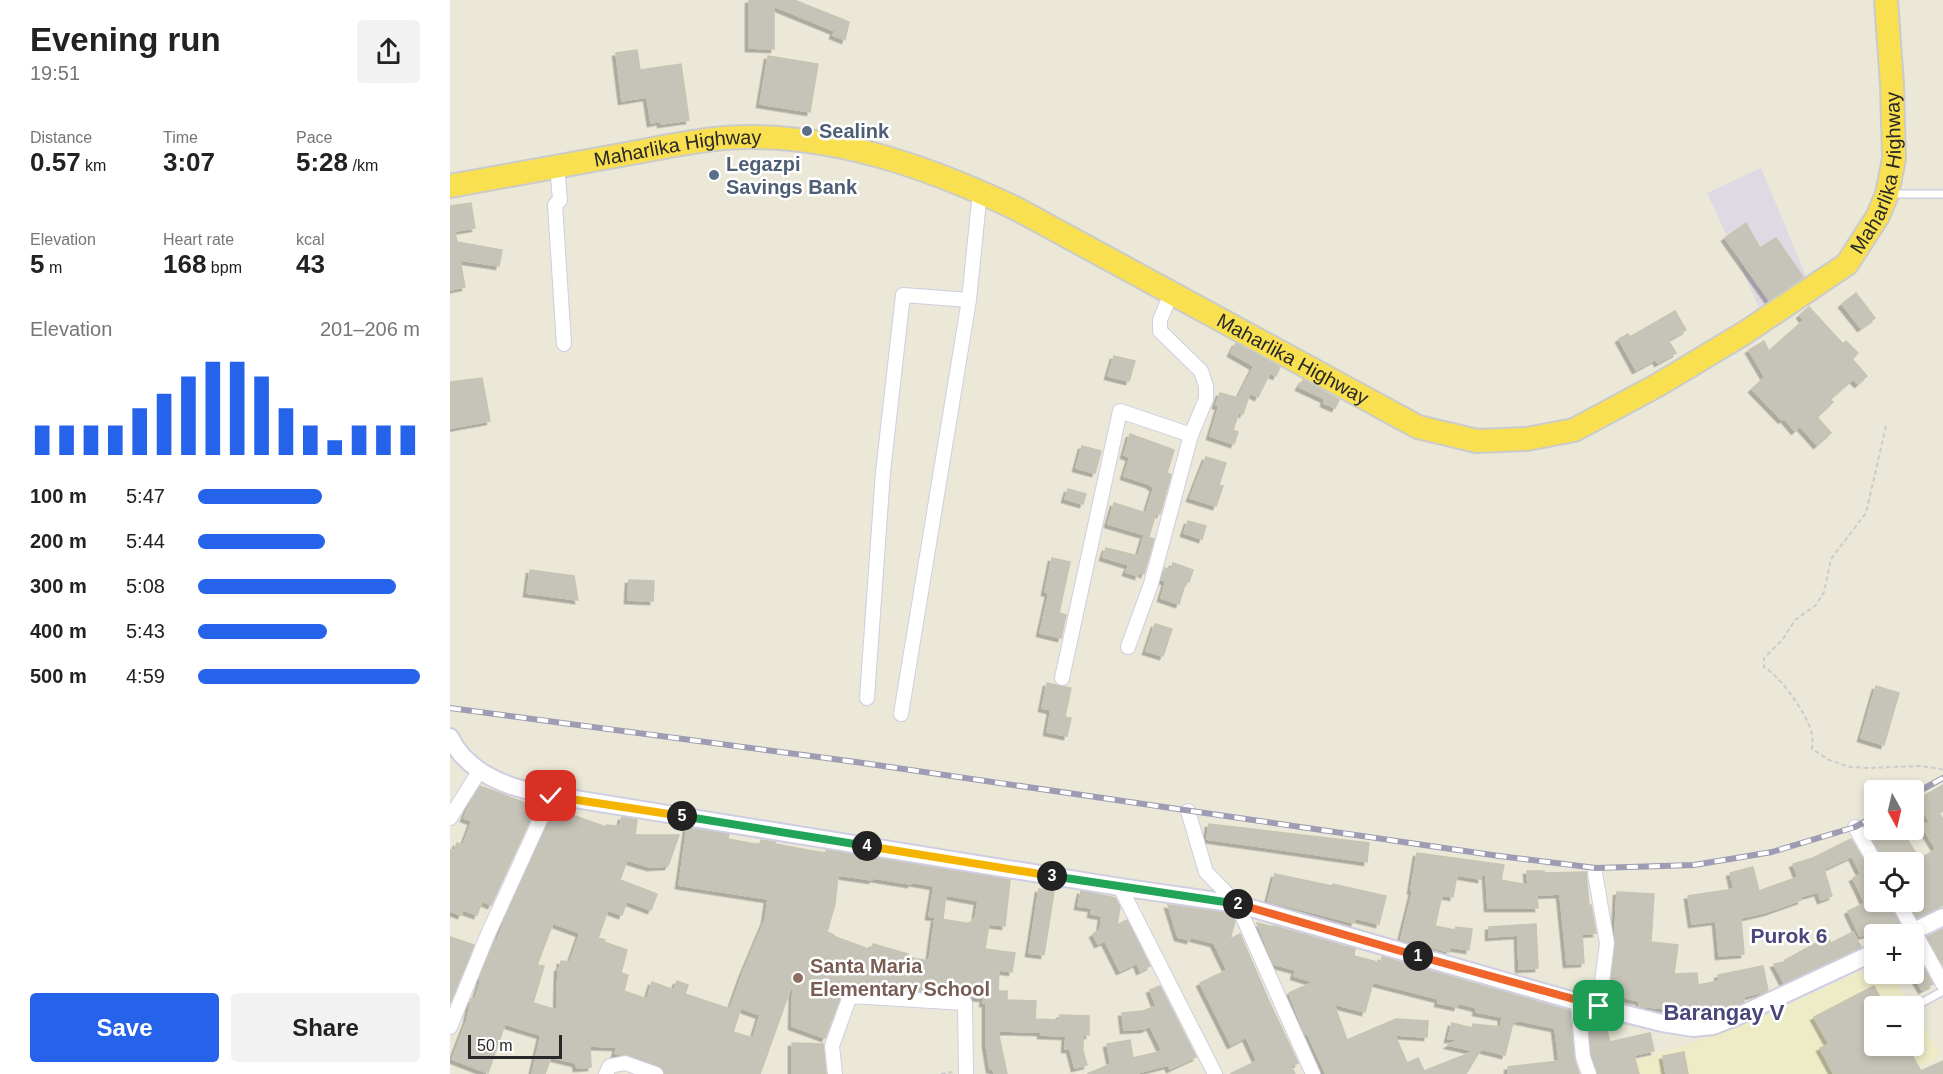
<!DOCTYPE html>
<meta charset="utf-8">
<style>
:root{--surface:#fff;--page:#f2f2f2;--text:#222;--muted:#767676;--accent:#2563eb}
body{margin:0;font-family:Arial,sans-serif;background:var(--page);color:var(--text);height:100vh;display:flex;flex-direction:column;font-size:22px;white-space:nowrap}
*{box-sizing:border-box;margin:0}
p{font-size:20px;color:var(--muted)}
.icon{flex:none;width:33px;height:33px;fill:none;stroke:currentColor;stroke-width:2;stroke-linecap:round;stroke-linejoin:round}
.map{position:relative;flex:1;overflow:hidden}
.sheet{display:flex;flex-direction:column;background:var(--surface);width:450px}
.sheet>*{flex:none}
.needle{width:39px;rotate:172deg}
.tools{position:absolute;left:1414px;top:780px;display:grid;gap:12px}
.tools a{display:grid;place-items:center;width:60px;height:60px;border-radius:6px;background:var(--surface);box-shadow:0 3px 9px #0003;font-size:30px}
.scale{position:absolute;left:18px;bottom:15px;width:94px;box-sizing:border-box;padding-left:6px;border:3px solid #282828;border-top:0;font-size:16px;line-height:21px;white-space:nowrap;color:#282828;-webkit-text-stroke:4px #fff;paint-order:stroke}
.pin{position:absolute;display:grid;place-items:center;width:51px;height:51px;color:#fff;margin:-26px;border-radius:12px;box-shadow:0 3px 9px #0006}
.km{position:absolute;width:30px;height:30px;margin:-15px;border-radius:50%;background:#222;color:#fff;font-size:16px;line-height:30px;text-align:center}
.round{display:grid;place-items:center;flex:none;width:63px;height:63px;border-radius:6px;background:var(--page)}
.headline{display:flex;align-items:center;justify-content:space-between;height:102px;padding:0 30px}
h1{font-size:33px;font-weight:600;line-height:45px}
.figures{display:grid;grid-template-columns:repeat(3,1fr);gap:9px;height:102px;padding:6px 30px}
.figures div{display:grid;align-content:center}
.figures b{font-size:26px;font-weight:600}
.figures small{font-size:16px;font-weight:400}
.figures p{font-size:16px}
.chart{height:168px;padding:12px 30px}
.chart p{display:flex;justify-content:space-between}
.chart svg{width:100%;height:108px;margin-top:6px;stroke:var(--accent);stroke-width:6}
.primary-button{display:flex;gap:12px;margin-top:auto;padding:12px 30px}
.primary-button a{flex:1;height:69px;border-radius:6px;background:var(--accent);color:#fff;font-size:24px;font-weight:600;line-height:69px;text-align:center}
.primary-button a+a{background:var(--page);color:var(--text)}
ul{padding:0 30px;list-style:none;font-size:20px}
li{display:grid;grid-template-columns:96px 72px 1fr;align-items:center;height:45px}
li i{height:15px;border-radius:8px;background:var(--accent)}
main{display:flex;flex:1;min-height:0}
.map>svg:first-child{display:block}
.industrial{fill:#ded9e3}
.education{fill:#eeecc6}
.building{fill:#c6c4b8;stroke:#c6c4b2;stroke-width:1.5;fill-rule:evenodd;filter:url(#shadow)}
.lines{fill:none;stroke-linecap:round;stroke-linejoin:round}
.service-casing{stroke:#cfcde2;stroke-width:10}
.minor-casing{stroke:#cfcde2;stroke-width:16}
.tertiary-casing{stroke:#cfcde2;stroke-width:20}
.trunk-casing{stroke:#cbcbcb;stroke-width:26}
.path{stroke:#cbcbcb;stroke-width:2;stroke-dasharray:4.5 3;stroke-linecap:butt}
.service{stroke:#fff;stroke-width:7}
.minor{stroke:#fff;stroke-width:14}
.tertiary{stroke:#fff;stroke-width:16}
.trunk{stroke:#f9e050;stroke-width:22}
.rail-casing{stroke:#9e9bb3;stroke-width:6}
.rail{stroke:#fff;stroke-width:4;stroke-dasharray:11;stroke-linecap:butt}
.split-1-casing{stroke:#fff;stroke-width:12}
.split-2-casing{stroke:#fff;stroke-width:12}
.split-3-casing{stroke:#fff;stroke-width:12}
.split-4-casing{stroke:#fff;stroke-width:12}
.split-5-casing{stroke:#fff;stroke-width:12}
.split-6-casing{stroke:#fff;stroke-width:12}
.split-1{stroke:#f0652b;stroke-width:8}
.split-2{stroke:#f0652b;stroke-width:8}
.split-3{stroke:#22a559;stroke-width:8}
.split-4{stroke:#f5b400;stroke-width:8}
.split-5{stroke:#22a559;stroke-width:8}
.split-6{stroke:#f5b400;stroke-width:8}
.service-dot{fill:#5c6f8a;stroke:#fff;stroke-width:2}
.education-dot{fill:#8d6e63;stroke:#fff;stroke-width:2}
.labels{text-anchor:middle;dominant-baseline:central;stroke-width:5;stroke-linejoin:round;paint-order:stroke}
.service-label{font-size:20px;font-weight:bold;fill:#4e5e75;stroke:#fff;text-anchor:start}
.street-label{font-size:20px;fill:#282828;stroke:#fff}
.education-label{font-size:20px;font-weight:bold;fill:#785e54;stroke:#fff;text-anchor:start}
.neighbourhood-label{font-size:21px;font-weight:bold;fill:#4a467a;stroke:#fff}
.quarter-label{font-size:22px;font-weight:bold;fill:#4a467a;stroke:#fff}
</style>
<main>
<section class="sheet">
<div class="headline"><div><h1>Evening run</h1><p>19:51</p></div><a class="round"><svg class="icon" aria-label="share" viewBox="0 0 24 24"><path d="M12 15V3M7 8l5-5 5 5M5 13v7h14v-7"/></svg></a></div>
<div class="figures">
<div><p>Distance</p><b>0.57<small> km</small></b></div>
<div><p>Time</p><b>3:07</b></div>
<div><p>Pace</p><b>5:28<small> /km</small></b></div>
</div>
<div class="figures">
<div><p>Elevation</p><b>5<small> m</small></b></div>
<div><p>Heart rate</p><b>168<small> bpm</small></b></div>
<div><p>kcal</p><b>43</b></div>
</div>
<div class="chart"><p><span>Elevation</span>201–206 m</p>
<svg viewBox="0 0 160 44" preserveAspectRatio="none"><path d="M5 44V32M15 44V32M25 44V32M35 44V32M45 44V25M55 44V19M65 44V12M75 44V6M85 44V6M95 44V12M105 44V25M115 44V32M125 44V38M135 44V32M145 44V32M155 44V32"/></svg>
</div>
<ul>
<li><b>100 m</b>5:47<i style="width:56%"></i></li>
<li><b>200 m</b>5:44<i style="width:57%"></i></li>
<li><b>300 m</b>5:08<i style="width:89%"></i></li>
<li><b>400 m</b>5:43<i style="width:58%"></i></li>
<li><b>500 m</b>4:59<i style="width:100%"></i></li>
</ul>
<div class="primary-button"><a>Save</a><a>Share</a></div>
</section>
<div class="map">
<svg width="1493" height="1074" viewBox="0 0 1493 1074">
<defs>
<filter id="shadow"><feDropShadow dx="-3.5" dy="3.5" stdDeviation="0" flood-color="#0004"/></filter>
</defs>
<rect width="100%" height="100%" fill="#ebe8d8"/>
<polygon class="industrial" points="1311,168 1356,276 1309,307 1257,193"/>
<polygon class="education" points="1425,965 1425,974 1441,974 1461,1006 1425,1006 1425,1046 1464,1046 1464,1012 1491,1056 1456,1074 1185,1074 1180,1062 1234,1046 1319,1014"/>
<g class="building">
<polygon points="299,0 344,0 399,22 395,40 383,35 385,31 324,6 324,49 299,48"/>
<polygon points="187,50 190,70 231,64 239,120 211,124 211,121 201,123 197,97 172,101 166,53"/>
<polygon points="318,56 368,64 360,112 310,104"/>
<polygon points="21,203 25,228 0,232 0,206"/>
<polygon points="1296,223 1310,248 1326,238 1353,277 1319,300 1275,238"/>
<polygon points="5,232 7,242 52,250 49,266 10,260 15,287 0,290 0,233"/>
<polygon points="1406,293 1425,318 1411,328 1392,304"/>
<polygon points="1359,307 1393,344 1396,341 1408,353 1402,359 1417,376 1408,384 1403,379 1380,399 1383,402 1367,417 1381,433 1367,445 1350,426 1345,431 1334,418 1332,420 1302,389 1315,377 1299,350 1314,341 1319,351 1354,320 1350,315"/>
<polygon points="1225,311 1236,330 1218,340 1226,353 1208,363 1206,359 1186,370 1169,339 1178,334 1180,337"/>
<polygon points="786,343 830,367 826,376 820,373 808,397 800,393 793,414 789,412 783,430 788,432 784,444 760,436 769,406 766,405 770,393 788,398 804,366 781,353"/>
<polygon points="664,356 685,361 679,381 658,376"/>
<polygon points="32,378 40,421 1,428 0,382"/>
<polygon points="853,380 889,400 885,408 874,403 875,399 849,387"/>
<polygon points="680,434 724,450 717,473 721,475 710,514 706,513 699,536 658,524 664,503 696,513 704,487 701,486 702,485 674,476 680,457 674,455"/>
<polygon points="632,446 651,451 645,473 626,468"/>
<polygon points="756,457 776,463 769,485 773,486 766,506 740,498"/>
<polygon points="618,489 636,494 633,504 615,499"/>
<polygon points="738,521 756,526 752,539 734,533"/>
<polygon points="694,536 704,539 694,574 689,572 688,576 676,572 679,565 653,557 656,548 688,556"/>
<polygon points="602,558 620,562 609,613 616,615 611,638 590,633 599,593 595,592"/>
<polygon points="723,563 743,570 739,582 736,581 729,604 711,598 716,581 711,580 715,568 721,570"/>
<polygon points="80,570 124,576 128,600 77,593"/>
<polygon points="179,580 204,581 203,601 178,600"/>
<polygon points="705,624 722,629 713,656 696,651"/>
<polygon points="597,683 621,688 615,717 621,718 617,736 597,732 601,710 592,708"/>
<polygon points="1426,686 1449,693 1434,745 1411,738"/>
<polygon points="1493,785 1493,811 1489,813 1493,819 1493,905 1467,918 1461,906 1464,904 1464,862 1434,862 1415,826 1425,819 1425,830 1451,830 1470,859 1486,849 1472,826 1480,822 1467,800"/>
<polygon points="30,786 86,807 41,905 32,901 27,915 13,910 11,915 0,911 0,850 4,851 7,843 13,845 22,821 14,818 20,803"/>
<path d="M105 809 156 827V825L170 826 172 817 187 820 185 835H229L218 866 200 867 177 860 170 880 207 894 201 910 177 901 172 915 158 910 148 938 155 940 154 942 177 950 171 973 178 975 174 991 197 999 202 982 224 990 227 981 238 985 235 994 280 1009 292 975 315 920 318 899 229 885 237 828 279 834 278 839 310 845 311 840 325 842V844L357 850 376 853V850L560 880 555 926 539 924 535 949 565 953 562 972 549 970 548 991H557V1000L586 1001 585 1019 610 1020V1015L639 1016V1035L633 1034V1051L637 1065 625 1068 620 1049H615L616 1036 591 1035V1032L548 1031 557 1074H544L543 1068 540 1069 536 1044V1003H533L534 998 522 997 516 994 396 988 392 993 375 1038 342 1026 343 982 310 1074H215L213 1069 209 1066 178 1055 165 1054 167 1047 140 1046 141 1067 127 1068 126 1063 101 1057 95 1074H82L91 1035 55 1024 38 1073 2 1059 17 1020 21 999H25L31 980 29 979 45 940 47 941 58 911ZM388 875 422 880 423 878 461 884V882L484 886 479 916 493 918 496 895 528 901 525 920 522 919V924L485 918 479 961 457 957 458 954 423 944 421 950 383 936 384 935 377 932 385 904ZM103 923 130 933 120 962 111 961 110 968H108L107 1010 83 1003 94 966 87 965ZM291 1008 310 1015 303 1038 283 1032Z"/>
<polygon points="759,824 919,843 917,862 757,839"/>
<polygon points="1401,839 1417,866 1425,871 1425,902 1439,902 1451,926 1444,933 1443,931 1436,934 1430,934 1428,931 1410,936 1398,911 1415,903 1403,878 1411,874 1402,856 1374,869 1382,896 1371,900 1368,892 1350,897 1351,900 1317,912 1291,918 1294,954 1269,956 1266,921 1242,924 1238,896 1284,889 1280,873 1303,867 1309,891 1348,877 1343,864 1363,858"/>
<polygon points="967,853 1054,865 1051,880 1078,885 1077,871 1094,871 1094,873 1136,872 1139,905 1141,905 1146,933 1132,934 1134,963 1117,964 1110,894 1087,895 1088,908 1038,908 1036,875 1031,875 1031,879 1007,875 1003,897 992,895 985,926 1005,930 1006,927 1022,929 1019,950 1000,947 999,952 951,939 963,890 961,890"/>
<polygon points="825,874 882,886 883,884 936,896 929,924 905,918 904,923 818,901"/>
<polygon points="589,889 604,892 594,955 579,953"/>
<polygon points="631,891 665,898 670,907 667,925 677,920 700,966 690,971 687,963 670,971 655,941 648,944 643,934 650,930 652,916 641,914 642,908 628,906"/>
<polygon points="1167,892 1204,894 1201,942 1228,945 1224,974 1247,973 1248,985 1269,981 1268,975 1313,966 1318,991 1293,997 1294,1002 1268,1013 1254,1015 1228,1013 1228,1010 1189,1006 1190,1001 1159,995 1166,944 1165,934"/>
<polygon points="718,905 782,914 785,921 780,939 790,934 818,999 848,1063 841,1066 845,1074 780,1074 807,1061 796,1037 781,1045 750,983 777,970 764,943 740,937 740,940 728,937"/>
<path d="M807 923 824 927V926L905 949 904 956 931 963 932 957 1120 1011 1124 1058 1129 1074H1058V1067L1109 1061 1105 1028 1066 1020V1022H1063L1055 1055 1031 1049 1016 1074H876L857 1033 855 1034 839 993 864 982 844 976 846 970 824 964ZM923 982 989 999 988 1003 1007 1007 1008 1003 1027 1008 1026 1012 1052 1017 1051 1027 1023 1024 1022 1028 1002 1023 998 1039H1010L998 1045 1025 1051 974 1071 968 1058 957 1063 945 1035 977 1037 978 1021 946 1019 897 1040 884 1004 915 1012Z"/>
<polygon points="1086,924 1088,968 1069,969 1068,935 1039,937 1039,927"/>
<polygon points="1493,929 1493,965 1477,937"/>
<polygon points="1403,932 1411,947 1334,983 1324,964 1336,962 1335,960 1377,937 1381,943"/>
<polygon points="0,937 24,945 0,1003"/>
<polygon points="1464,950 1483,984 1472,990 1464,976"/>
<polygon points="710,986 746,1057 720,1069 718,1065 683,1074 637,1074 661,1064 657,1044 680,1040 683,1058 712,1051 700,1026 694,1029 674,1030 672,1013 693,1011 706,1006 700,990"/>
<polygon points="1424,986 1435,1006 1425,1006 1425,1046 1457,1046 1471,1071 1493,1061 1493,1074 1384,1074 1370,1048 1379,1044 1364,1017"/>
<polygon points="1154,1020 1160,1042 1200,1033 1204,1051 1184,1055 1189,1074 1148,1074 1142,1055 1139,1024"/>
<polygon points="342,1043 373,1044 376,1074 342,1074"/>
<polygon points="1234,1052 1238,1074 1216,1074 1213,1056"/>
</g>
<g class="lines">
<g class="service-casing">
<g id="service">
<polyline points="1439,194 1493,194"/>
<polyline points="1464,1007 1493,991"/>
</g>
</g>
<g class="minor-casing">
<g id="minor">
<polyline points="107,166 110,200 105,205 114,344"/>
<polyline points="678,647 701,584 741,435 756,399 756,386 751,371 710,331 710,320 721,294"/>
<polyline points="612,678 670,411 741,435"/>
<polyline points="417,698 433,472 453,295 519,300"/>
<polyline points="451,714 519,300 530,191"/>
<polyline points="738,811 756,872 787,904 863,1074"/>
<polyline points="0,818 30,770"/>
<polyline points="1405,827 1425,862"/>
<polyline points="1145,873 1157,943 1149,1006"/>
<polyline points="670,887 765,1074"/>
<polyline points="1448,902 1493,984"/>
<polyline points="1128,1002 1133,1057 1139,1074"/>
<polyline points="0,1027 38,934 101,796"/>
<polyline points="156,1074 160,1066 175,1063 206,1074"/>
<polyline points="385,1074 382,1046 400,996 515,1003 516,1074"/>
</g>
</g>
<g class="tertiary-casing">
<g id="tertiary">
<path d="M0 737C21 782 80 794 125 799L670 887 787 904 1128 1002 1212 1023 1243 1028 1263 1026 1286 1017 1425 952"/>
<polyline points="1458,934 1493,917"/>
</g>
</g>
<g class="trunk-casing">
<g id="trunk">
<path id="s1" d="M0 186C57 176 114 165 171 155 205 149 240 141 274 138 376 131 474 165 565 208L968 427 1027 441 1077 439 1124 430 1208 385 1296 332 1397 264 1428 216 1437 194 1444 159 1442 85 1436 0"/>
</g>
</g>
<g class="path">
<path d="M1436 426 1416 513 1381 559 1374 592 1366 605 1345 620 1333 639 1314 658V667C1331 677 1358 715 1362 734 1363 739 1362 744 1362 749L1379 760 1400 767 1419 768 1470 766 1491 769 1493 771"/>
<polyline points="491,1074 503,1072"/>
</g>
<use href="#service" class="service"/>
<use href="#minor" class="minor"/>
<use href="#tertiary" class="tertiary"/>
<use href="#trunk" class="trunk"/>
<g class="rail-casing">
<g id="rail">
<polyline points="0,708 406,762 1049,856 1146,868 1244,865 1322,852 1405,827 1425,816"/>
<polyline points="1464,794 1493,778"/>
</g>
</g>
<use href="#rail" class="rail"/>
</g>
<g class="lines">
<g class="split-1-casing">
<polyline id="split-1" points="968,956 1149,1006"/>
</g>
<g class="split-2-casing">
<polyline id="split-2" points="788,904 968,956"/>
</g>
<g class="split-3-casing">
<polyline id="split-3" points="602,876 788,904"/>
</g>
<g class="split-4-casing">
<polyline id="split-4" points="417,846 602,876"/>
</g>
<g class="split-5-casing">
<polyline id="split-5" points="232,816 417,846"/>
</g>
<g class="split-6-casing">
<polyline id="split-6" points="101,796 232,816"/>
</g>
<use href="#split-1" class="split-1"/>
<use href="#split-2" class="split-2"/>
<use href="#split-3" class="split-3"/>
<use href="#split-4" class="split-4"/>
<use href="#split-5" class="split-5"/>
<use href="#split-6" class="split-6"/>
</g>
<g class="service-dot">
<circle cx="357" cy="131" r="6"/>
<circle cx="264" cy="175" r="6"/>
</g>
<circle class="education-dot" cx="348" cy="978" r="6"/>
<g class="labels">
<g class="service-label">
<text x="369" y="131">Sealink</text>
<text x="276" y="164">Legazpi<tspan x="276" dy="23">Savings Bank</tspan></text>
</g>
<g class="street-label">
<text stroke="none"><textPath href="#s1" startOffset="231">Maharlika Highway</textPath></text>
<text stroke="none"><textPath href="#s1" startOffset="1617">Maharlika Highway</textPath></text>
<text stroke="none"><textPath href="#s1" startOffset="897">Maharlika Highway</textPath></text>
</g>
<g class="education-label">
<text x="360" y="966">Santa Maria<tspan x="360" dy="23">Elementary School</tspan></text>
</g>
<g class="neighbourhood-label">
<text x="1339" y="935">Purok 6</text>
</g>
<g class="quarter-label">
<text x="1274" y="1012">Barangay V</text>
</g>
</g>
</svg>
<div class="tools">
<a><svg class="needle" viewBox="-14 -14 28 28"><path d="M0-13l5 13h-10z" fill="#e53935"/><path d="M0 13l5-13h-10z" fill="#767676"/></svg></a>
<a><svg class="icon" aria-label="locate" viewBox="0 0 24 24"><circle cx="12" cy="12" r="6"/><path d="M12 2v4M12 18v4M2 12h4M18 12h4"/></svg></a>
<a>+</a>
<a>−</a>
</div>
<div class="scale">50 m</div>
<div class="pin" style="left:1149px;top:1006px;background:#1e9e55"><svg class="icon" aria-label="arrive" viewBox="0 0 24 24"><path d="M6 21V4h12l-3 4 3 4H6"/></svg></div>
<div class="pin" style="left:101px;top:796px;background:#d93025"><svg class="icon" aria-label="check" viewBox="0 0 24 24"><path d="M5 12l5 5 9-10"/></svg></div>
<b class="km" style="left:968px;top:956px">1</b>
<b class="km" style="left:788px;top:904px">2</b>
<b class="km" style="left:602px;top:876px">3</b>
<b class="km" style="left:417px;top:846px">4</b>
<b class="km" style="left:232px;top:816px">5</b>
</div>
</main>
